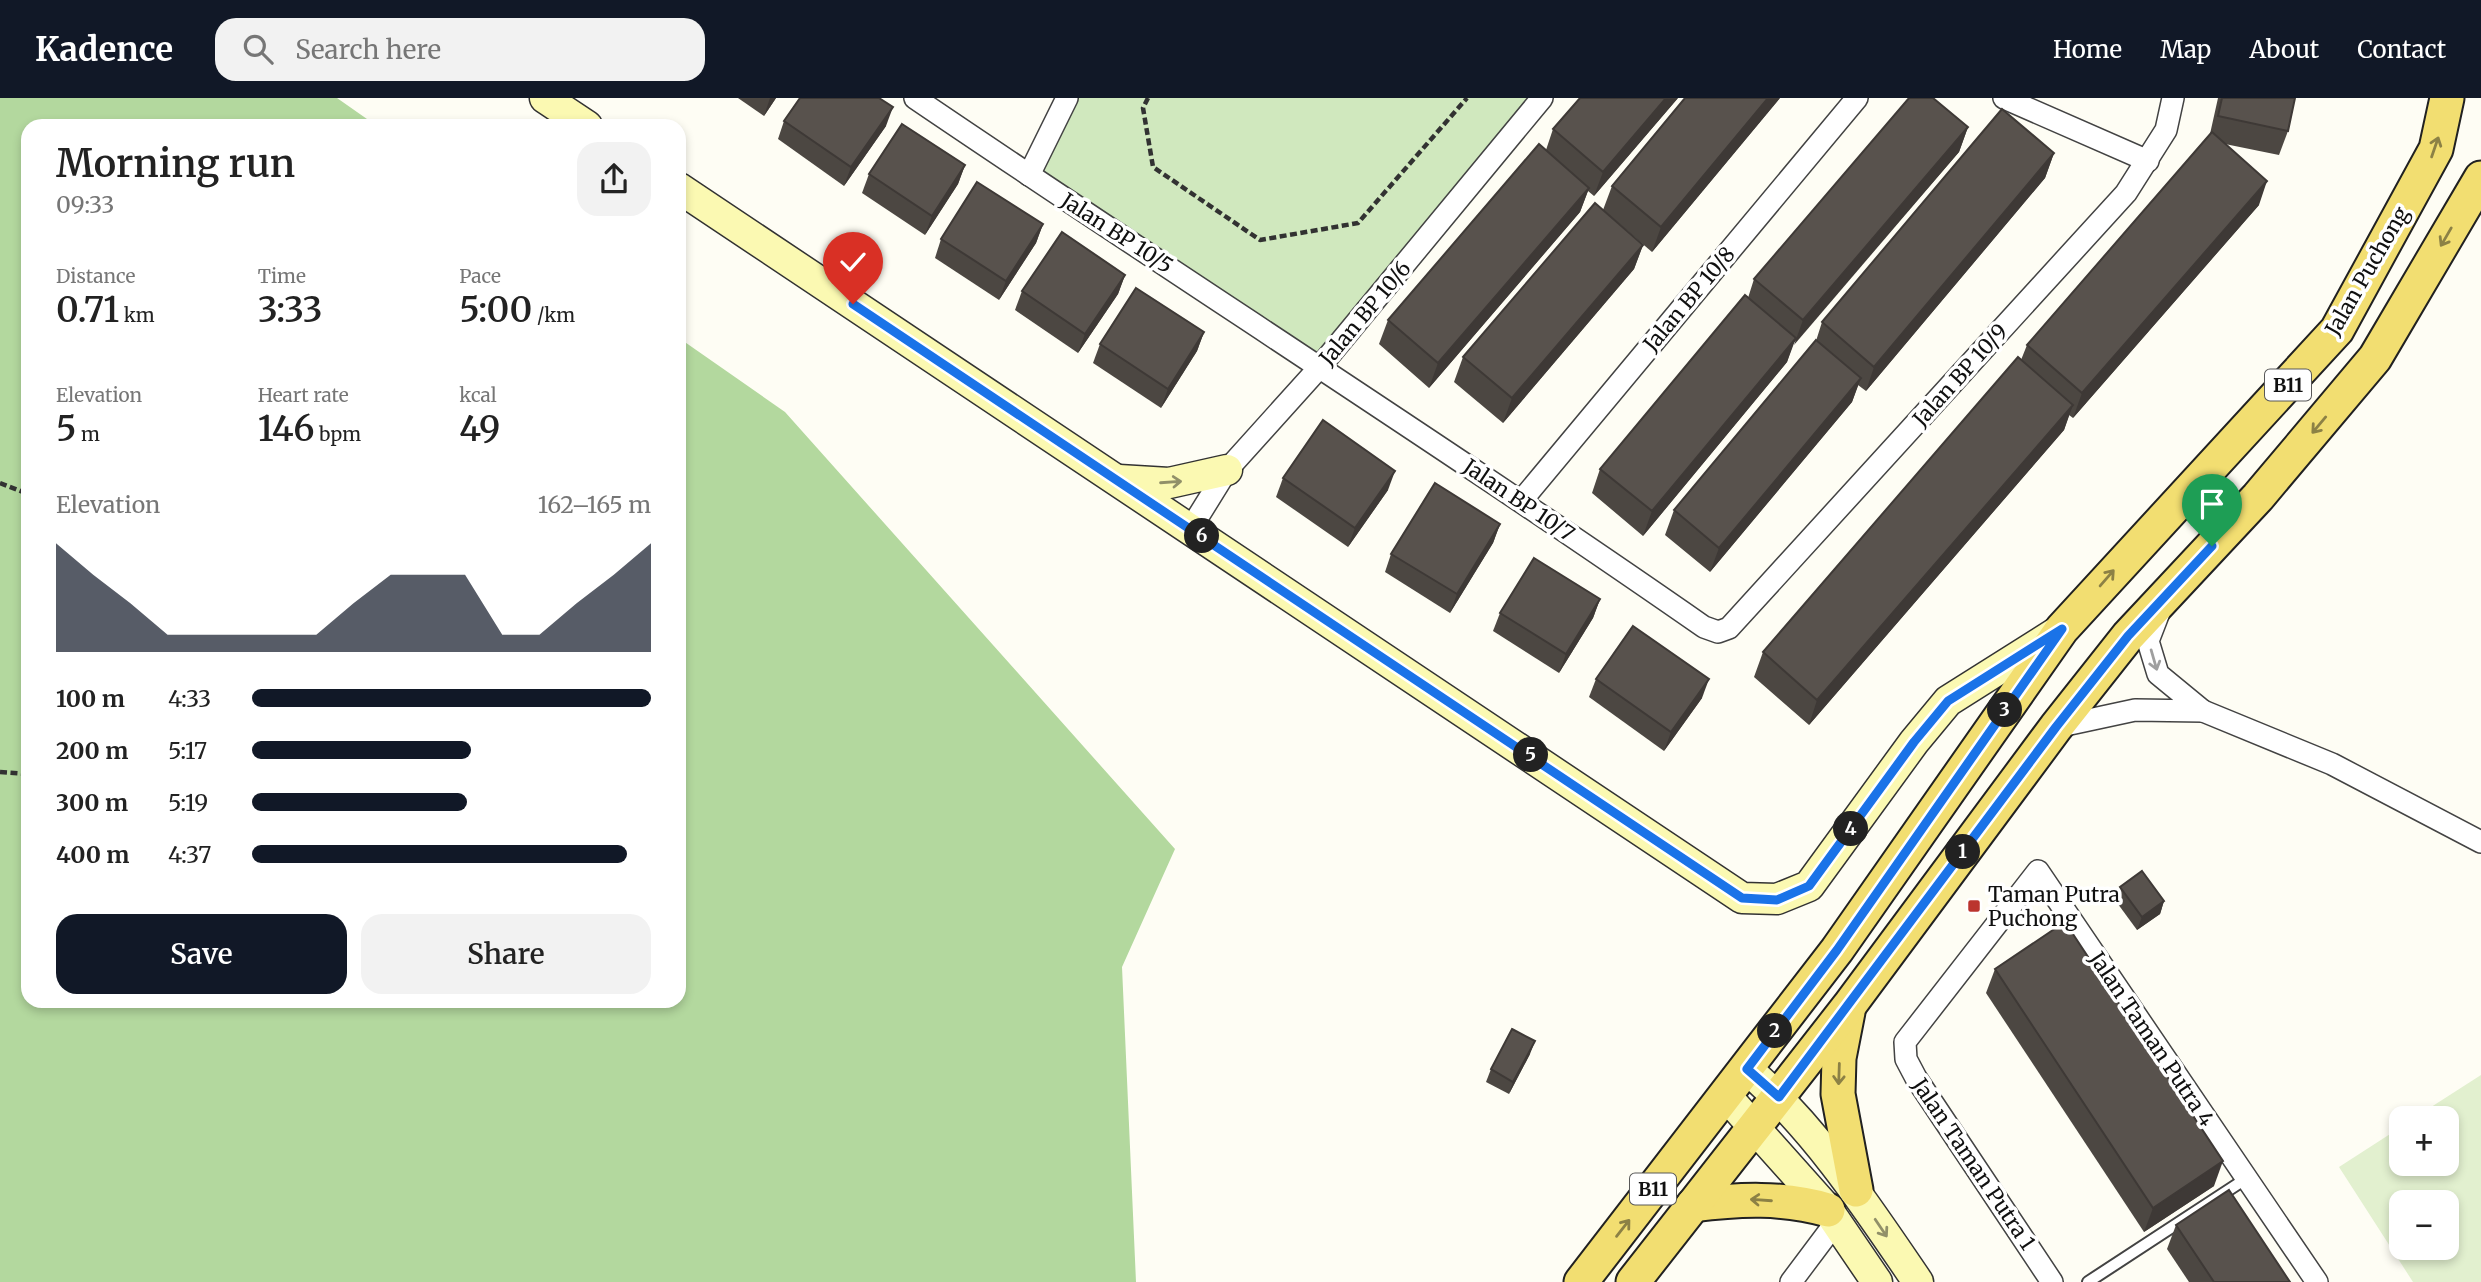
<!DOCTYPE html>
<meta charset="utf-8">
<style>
:root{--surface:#fff;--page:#f2f2f2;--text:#222;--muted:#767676;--accent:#111827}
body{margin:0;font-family:Merriweather,serif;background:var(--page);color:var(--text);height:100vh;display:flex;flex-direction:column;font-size:26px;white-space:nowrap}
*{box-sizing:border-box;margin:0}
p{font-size:23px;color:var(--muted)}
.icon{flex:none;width:38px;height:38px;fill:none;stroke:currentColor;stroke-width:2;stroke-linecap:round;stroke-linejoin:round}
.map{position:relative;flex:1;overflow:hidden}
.side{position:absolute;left:21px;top:21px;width:665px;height:889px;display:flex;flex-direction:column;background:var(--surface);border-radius:21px;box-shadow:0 4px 10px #0003}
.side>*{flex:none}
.buttons{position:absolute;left:2389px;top:1008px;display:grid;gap:14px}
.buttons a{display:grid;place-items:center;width:70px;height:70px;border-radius:14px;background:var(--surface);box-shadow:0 4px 10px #0003;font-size:35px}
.pin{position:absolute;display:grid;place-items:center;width:60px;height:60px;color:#fff;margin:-72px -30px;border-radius:50% 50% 50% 0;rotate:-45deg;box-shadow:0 0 7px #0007}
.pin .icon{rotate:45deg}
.km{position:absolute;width:35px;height:35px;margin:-18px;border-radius:50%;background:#222;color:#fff;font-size:19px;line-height:35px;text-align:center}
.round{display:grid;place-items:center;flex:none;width:74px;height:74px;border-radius:21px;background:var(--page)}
.overview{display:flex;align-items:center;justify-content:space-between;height:119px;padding:0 35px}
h1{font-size:38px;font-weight:600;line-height:52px}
.stats{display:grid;grid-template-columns:repeat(3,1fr);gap:10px;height:119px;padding:7px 35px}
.stats div{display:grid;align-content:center}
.stats b{font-size:35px;font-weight:600}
.stats small{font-size:19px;font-weight:400}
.stats p{font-size:19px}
.chart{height:196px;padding:14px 35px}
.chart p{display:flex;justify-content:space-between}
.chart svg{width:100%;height:126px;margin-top:7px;fill:var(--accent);opacity:.7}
.primary-button{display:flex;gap:14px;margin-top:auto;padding:14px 35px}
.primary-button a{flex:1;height:80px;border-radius:21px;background:var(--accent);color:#fff;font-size:28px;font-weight:600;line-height:80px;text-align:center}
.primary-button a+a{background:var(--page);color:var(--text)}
ul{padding:0 35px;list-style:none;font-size:23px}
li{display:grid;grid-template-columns:112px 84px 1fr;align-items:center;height:52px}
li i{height:18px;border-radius:9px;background:var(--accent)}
header{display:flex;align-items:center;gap:42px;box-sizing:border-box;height:98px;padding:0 35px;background:var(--accent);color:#fff}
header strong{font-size:33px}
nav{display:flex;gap:38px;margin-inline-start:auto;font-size:24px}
.search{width:490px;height:63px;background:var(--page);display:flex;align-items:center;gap:18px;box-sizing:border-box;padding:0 24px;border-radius:21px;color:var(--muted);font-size:26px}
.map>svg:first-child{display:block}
.green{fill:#d0e8be}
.forest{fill:#b3d89e}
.pitch{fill:#e2f0cf;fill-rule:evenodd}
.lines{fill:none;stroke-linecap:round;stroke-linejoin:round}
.lane-casing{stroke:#434343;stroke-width:14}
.street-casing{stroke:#434343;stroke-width:24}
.secondary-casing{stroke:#323232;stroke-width:33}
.primary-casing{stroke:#212121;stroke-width:37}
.path{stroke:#323232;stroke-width:4.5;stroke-dasharray:7 3.5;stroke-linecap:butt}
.lane{stroke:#fff;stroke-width:10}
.street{stroke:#fff;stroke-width:21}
.secondary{stroke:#fbf9b2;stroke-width:30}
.primary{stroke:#f2de71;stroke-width:33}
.wall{fill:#4c4742}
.shaded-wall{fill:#3e3936}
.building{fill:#58524d;stroke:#3e3936;stroke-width:2}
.oneway{stroke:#8c8145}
.oneway2{stroke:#919069}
.oneway3{stroke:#9f9f9f}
.route-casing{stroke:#fff;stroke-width:14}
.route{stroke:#1a73e8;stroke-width:9}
.poi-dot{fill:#bb342e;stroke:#fff;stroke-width:2.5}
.labels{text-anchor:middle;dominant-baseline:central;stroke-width:7;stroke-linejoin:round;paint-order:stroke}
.shield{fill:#fff;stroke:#585858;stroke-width:2}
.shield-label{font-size:19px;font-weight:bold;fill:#101010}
.street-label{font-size:21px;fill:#101010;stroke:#fff}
.poi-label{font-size:21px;fill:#101010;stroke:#fff;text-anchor:start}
</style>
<header>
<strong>Kadence</strong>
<div class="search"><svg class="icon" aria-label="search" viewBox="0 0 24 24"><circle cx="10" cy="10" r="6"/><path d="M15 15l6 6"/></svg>Search here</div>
<nav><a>Home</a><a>Map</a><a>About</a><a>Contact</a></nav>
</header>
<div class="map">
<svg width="2481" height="1184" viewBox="0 0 2481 1184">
<rect width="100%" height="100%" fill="#fefdf4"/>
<polygon class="green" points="1067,0 1541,0 1318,271 1029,77"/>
<polygon class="forest" points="0,0 337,0 377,28 28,28 28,903 679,903 679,240 785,314 1175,751 1122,869 1136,1184 0,1184"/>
<path class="pitch" d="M2481 977V1184H2413L2339 1069 2401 1029V1066H2446V1020H2414ZM2401 1104H2446V1150H2401Z"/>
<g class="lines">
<g class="lane-casing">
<polyline id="lane" points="2088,1184 2247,1080"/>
</g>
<g class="street-casing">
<g id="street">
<path d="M915 0C1177 178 1444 348 1704 529L1718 534 1729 530 2126 95 2166 32 2173 0"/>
<polyline points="2004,0 2148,63"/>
<polyline points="1029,77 1067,0"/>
<polyline points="1522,402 1857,0"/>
<polyline points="1191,430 1227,372 1318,271 1542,0"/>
<polyline points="2203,613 2332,666 2481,744"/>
<polyline points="2056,629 2135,612 2203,613 2158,576 2148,543 2160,512"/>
<polyline points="1791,1184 1836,1124"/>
<polyline points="2052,1184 1916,980 1906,961 1905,944 2038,773 2317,1184"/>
</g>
</g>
<g class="secondary-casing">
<g id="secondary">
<polyline points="545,0 587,28"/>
<polyline points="679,90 1742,800 1777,801 1809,788 1914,644 1948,603 2062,531"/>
<polyline points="1119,382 1169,385 1227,372"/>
<path d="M1747 971C1816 1031 1867 1109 1918 1184"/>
<polyline points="1726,998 1828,1112 1877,1184"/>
</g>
</g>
<g class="primary-casing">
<g id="primary">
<polyline points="1848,914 1839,960 1838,996 1856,1092"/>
<path d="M1693 1107C1739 1101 1783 1099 1828 1112"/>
<polyline points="1581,1184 1837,852 2062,531 2337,232 2436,51 2447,0"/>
<polyline points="1633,1184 1849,908 2056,629 2128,538 2258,399 2375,260 2481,80"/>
</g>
</g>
<g class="path">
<polyline points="1148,0 1143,10 1153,69 1260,142 1358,125 1467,0"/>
<polyline points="0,385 28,396"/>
<polyline points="0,674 28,676"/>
</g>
<use href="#lane" class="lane"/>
<use href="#street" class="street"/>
<use href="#secondary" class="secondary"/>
<use href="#primary" class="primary"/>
</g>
<g class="wall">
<polygon points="738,0 776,0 764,18"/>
<polygon points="1678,0 1594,98 1588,93 1580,114 1429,290 1379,246 1388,222 1546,52 1553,31"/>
<polygon points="1780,0 1652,154 1603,112 1612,88"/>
<polygon points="2218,0 2295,0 2288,33 2279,57 2225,46 2259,107 2073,320 2069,317 2064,332 1809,627 1754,579 1763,554 2021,262 2027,247 2210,36"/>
<polygon points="784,23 886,28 844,88 778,41"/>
<polygon points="1968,29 1959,54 1793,246 1787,264 1643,438 1592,395 1600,371 1748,200 1754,181"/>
<polygon points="2054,55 2045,80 1866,293 1858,287 1852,304 1710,474 1665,437 1674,412 1816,243 1822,224"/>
<polygon points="965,67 958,86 925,137 862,95 869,76"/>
<polygon points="1043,126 1036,145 999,202 935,160 941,141"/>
<polygon points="1643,147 1634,171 1503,325 1454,284 1463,259"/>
<polygon points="1125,177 1118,196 1078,255 1015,212 1022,193"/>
<polygon points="1204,234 1197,253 1161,310 1093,265 1100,246"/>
<polygon points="1283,380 1388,392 1348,449 1276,399"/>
<polygon points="1500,426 1493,445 1450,515 1385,474 1391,456"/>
<polygon points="1600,501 1593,520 1559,575 1493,533 1500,515"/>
<polygon points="1596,581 1702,600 1664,653 1589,599"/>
<polygon points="2120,789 2164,803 2160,816 2137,832 2115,802"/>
<polygon points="1995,871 2214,1088 2144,1134 1986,895"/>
<polygon points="1530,956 1509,996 1486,984 1491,971"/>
<polygon points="2176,1127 2290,1184 2189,1184 2167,1151"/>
</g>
<g class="shaded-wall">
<polygon points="770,0 776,0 764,18"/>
<polygon points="1666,0 1678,0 1594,98 1603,74"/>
<polygon points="1768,0 1780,0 1652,154 1661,129"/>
<polygon points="893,9 886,28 844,88 851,69"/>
<polygon points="1968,29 1959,54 1794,247 1803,222"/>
<polygon points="2054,55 2045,80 1866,293 1874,269"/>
<polygon points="965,67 958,86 925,137 932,118"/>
<polygon points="2267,83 2259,107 2073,320 2082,295"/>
<polygon points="1589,90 1580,114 1429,290 1438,265"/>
<polygon points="1043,126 1036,145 999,202 1006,183"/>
<polygon points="1643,147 1634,171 1503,325 1512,300"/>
<polygon points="1125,177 1118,196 1078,255 1085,236"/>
<polygon points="1204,234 1197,253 1161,310 1168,291"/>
<polygon points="1796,240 1787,264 1643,438 1652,413"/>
<polygon points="1861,280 1852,304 1710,474 1719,450"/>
<polygon points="2073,307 2064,332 1809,627 1817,602"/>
<polygon points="1395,373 1388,392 1348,449 1355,430"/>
<polygon points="1500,426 1493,445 1450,515 1457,496"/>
<polygon points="1600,501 1593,520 1559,575 1566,556"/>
<polygon points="1709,581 1702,600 1664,653 1671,634"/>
<polygon points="2164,803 2160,816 2137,832 2142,819"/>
<polygon points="1535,943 1530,956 1509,996 1513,984"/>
<polygon points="2223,1063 2214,1088 2144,1134 2153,1110"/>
</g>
<g class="building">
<polygon points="800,0 879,0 893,9 851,69 784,23"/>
<polygon points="1580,0 1666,0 1603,74 1553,31"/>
<polygon points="1685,0 1768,0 1661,129 1612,88"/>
<polygon points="1909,0 1933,0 1968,29 1803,222 1754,181"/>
<polygon points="2222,0 2295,0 2288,33 2218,18"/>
<polygon points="2002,11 2054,55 1874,269 1822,224"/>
<polygon points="902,26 965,67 932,118 869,76"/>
<polygon points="2212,34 2267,83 2082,295 2027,247"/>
<polygon points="1539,46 1589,90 1438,265 1388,222"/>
<polygon points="977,84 1043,126 1006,183 941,141"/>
<polygon points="1595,105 1643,147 1512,300 1463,259"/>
<polygon points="1062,134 1125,177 1085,236 1022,193"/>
<polygon points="1136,190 1204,234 1168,291 1100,246"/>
<polygon points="1745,197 1796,240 1652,413 1600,371"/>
<polygon points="1816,242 1861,280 1719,450 1674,412"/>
<polygon points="2018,259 2073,307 1817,602 1763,554"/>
<polygon points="1323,322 1395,373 1355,430 1283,380"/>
<polygon points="1435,385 1500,426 1457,496 1391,456"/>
<polygon points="1534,460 1600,501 1566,556 1500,515"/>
<polygon points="1633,528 1709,581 1671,634 1596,581"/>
<polygon points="2142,773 2164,803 2142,819 2120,789"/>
<polygon points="2065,824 2223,1063 2153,1110 1995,871"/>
<polygon points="1512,931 1535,943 1513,984 1491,971"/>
<polygon points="2229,1092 2290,1184 2214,1184 2176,1127"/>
</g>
<defs><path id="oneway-shaft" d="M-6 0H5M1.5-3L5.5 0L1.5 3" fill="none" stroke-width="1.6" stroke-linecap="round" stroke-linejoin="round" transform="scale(1.75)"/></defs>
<g class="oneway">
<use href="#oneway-shaft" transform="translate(2435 49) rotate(-71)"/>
<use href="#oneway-shaft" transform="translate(2446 139) rotate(120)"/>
<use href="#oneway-shaft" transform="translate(2319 327) rotate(130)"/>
<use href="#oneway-shaft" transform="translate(2107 480) rotate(-49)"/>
<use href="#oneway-shaft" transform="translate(1839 976) rotate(92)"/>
<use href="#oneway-shaft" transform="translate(1761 1102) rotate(-176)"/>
<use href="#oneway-shaft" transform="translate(1623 1130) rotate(-52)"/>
</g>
<g class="oneway2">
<use href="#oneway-shaft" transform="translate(1171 384) rotate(-4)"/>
<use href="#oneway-shaft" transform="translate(1881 1130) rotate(56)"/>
</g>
<use class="oneway3" href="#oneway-shaft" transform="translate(2154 562) rotate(74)"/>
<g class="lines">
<g class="route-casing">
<polyline id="route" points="853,206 1742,800 1777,802 1809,788 1914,644 1948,603 2062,531 1837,852 1747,971 1779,999 2056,629 2128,538 2212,448"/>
</g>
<use href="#route" class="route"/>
</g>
<rect class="poi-dot" x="1967" y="801" width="14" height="14" rx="3.5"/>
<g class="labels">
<g class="shield">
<rect x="2265" y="271.5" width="46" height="31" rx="5"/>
<rect x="1630" y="1075.5" width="46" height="31" rx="5"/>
</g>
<g class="shield-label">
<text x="2288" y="287">B11</text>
<text x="1653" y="1091">B11</text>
</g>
<g class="street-label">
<text transform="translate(1117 135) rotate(33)">Jalan BP 10/5</text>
<text transform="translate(2367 173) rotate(-60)">Jalan Puchong</text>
<text transform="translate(1689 201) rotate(-50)">Jalan BP 10/8</text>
<text transform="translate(1365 215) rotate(-50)">Jalan BP 10/6</text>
<text transform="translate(1960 277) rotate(-48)">Jalan BP 10/9</text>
<text transform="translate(1519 402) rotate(34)">Jalan BP 10/7</text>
<text transform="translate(2152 941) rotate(56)">Jalan Taman Putra 4</text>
<text transform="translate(1974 1066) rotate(56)">Jalan Taman Putra 1</text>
</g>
<g class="poi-label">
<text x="1988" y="796">Taman Putra<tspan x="1988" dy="24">Puchong</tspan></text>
</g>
</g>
</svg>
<div class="buttons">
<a>+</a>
<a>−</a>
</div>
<div class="pin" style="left:2212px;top:448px;background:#1e9e55"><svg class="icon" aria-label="arrive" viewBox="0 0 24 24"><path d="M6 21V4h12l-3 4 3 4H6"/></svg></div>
<div class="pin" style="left:853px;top:206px;background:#d93025"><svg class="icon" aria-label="check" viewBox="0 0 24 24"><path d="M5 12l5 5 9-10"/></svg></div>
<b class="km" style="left:1963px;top:754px">1</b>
<b class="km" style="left:1775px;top:933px">2</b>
<b class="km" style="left:2005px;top:612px">3</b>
<b class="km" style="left:1851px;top:731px">4</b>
<b class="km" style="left:1531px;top:657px">5</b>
<b class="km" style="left:1202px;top:438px">6</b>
<section class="side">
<div class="overview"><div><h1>Morning run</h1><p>09:33</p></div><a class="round"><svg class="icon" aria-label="share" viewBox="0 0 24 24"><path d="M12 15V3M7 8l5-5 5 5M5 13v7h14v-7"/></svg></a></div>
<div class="stats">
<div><p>Distance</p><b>0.71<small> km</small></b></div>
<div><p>Time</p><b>3:33</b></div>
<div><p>Pace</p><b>5:00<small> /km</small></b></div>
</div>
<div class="stats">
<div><p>Elevation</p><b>5<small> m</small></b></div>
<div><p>Heart rate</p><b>146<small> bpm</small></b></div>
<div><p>kcal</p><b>49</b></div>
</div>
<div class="chart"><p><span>Elevation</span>162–165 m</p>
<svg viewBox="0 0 160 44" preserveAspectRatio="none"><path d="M0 44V6L10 17L20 27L30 38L40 38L50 38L60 38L70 38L80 27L90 17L100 17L110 17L120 38L130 38L140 27L150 17L160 6V44z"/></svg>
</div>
<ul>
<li><b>100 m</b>4:33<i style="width:100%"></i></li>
<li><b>200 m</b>5:17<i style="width:55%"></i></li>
<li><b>300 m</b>5:19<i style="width:54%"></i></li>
<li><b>400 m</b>4:37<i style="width:94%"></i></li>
</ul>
<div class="primary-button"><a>Save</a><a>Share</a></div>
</section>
</div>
